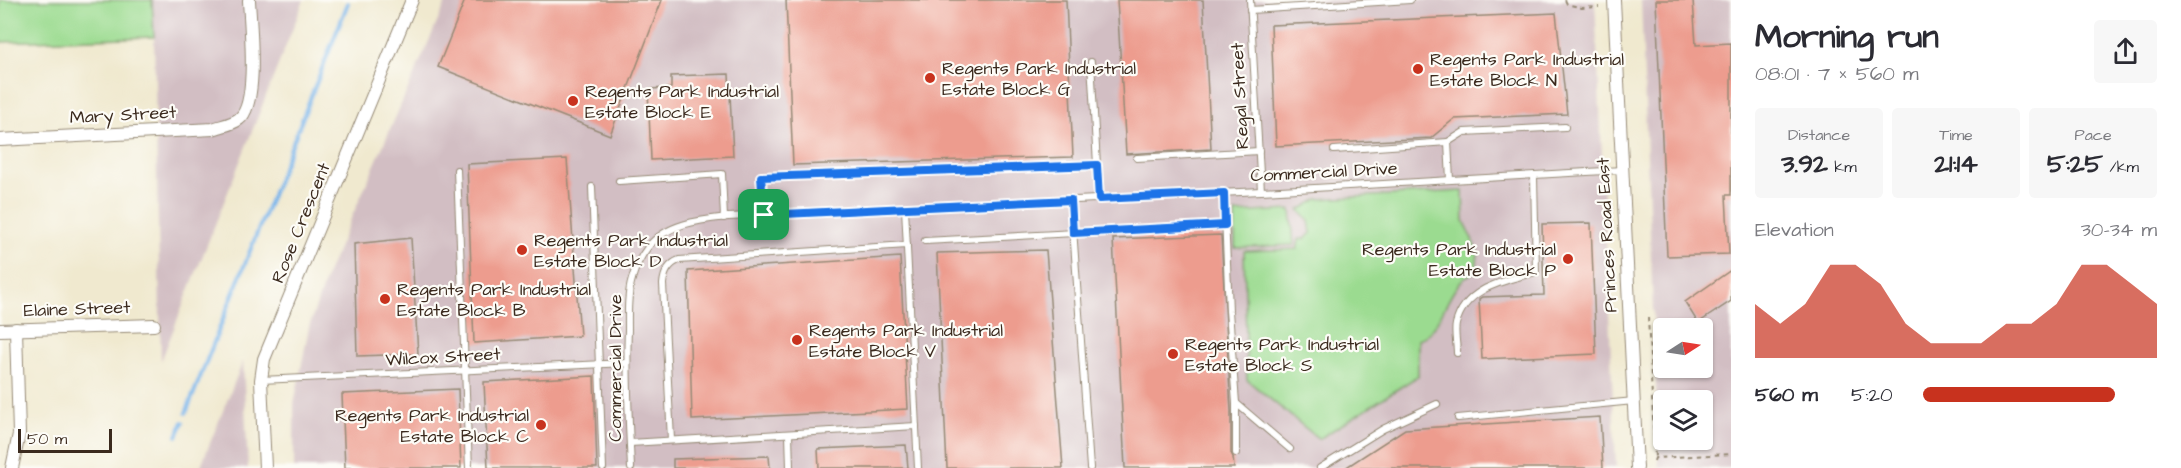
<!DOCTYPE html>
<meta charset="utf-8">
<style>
:root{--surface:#fff;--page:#f7f7f7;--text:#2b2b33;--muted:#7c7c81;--accent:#c8321e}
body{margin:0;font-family:"Architects Daughter",sans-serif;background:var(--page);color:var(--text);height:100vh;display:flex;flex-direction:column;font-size:22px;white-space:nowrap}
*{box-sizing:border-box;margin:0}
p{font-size:20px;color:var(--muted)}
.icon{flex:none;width:33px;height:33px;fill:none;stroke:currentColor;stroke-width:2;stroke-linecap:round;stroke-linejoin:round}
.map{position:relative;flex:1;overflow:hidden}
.sheet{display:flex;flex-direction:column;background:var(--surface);width:450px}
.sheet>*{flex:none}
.needle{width:39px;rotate:78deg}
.fabs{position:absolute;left:1653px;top:318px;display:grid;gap:12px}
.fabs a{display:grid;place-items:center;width:60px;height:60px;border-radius:6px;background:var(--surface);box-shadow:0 2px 4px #0004;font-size:30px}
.scale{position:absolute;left:18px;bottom:15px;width:94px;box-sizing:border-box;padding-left:6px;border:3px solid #3b2a1e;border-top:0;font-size:16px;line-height:21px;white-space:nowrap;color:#3b2a1e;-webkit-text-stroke:4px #fdfcf7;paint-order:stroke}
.pin{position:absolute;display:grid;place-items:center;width:51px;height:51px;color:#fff;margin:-26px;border-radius:12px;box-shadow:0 3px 9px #0006}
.round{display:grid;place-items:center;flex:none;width:63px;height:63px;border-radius:6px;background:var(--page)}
.head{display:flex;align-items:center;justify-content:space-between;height:102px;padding:0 24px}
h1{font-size:33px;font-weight:800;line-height:45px}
.figures{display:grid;grid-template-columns:repeat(3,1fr);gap:9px;height:102px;padding:6px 24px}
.figures div{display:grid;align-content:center;border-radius:6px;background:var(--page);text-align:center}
.figures b{font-size:26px;font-weight:800}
.figures small{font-size:16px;font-weight:400}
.figures p{font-size:16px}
.chart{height:168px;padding:12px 24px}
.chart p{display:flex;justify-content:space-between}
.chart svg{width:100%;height:108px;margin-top:6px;fill:var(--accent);opacity:.7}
ul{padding:0 24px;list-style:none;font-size:20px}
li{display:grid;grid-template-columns:96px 72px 1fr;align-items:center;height:45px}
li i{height:15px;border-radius:8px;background:var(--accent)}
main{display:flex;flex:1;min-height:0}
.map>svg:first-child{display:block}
.industrial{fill:#d2bec3;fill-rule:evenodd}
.green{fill:#9bdb90;stroke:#6b8257;stroke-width:1.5}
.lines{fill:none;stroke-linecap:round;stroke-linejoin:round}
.stream{stroke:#78b5eb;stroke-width:4}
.building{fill:#ed9c8e}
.lane-casing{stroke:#968a76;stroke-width:8}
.street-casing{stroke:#968a76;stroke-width:14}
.path{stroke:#968a76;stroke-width:2;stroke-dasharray:4.5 4.5;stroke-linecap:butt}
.lane{stroke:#fff;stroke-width:6}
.street{stroke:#fff;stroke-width:12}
.route-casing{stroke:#fff;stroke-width:12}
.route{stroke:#1a73e8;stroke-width:8}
.poi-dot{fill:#c8321e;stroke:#fdfcf7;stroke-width:2}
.labels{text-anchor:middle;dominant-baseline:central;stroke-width:4.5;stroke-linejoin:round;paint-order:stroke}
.poi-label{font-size:18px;fill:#3b2a1e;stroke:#fdfcf7;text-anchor:start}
.street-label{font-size:18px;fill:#3b2a1e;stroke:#fdfcf7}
</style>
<main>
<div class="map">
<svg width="1731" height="468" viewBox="0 0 1731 468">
<rect width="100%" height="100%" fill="#fdfcf7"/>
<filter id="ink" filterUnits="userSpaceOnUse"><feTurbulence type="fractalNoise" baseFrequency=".0167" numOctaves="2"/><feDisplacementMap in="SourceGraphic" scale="12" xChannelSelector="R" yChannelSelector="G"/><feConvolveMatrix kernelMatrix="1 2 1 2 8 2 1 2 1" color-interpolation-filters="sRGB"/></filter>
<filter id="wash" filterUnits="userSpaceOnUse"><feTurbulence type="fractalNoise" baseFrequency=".008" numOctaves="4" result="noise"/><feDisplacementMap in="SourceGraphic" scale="24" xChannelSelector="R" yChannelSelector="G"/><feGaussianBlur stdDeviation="1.35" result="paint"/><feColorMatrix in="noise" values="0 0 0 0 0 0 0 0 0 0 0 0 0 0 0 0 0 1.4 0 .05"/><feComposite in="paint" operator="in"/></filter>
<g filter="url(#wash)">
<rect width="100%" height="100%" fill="#f0e9cf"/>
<g class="industrial">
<polygon points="152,0 304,0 161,361 154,37"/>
<polygon points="447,0 1595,0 1616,468 294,468 294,404 309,327 328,271"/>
<path d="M1641 0H1731V468H1659ZM1664 328H1702V368H1664ZM1664 400H1702V440H1664Z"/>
<polygon points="243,361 248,468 200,468"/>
</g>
<g class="green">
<polygon points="0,0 152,0 154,37 0,42"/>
<path d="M1463 191 1464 220 1478 253 1476 271C1450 282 1447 312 1430 332 1427 335 1422 338 1418 340V376L1319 439 1247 380 1244 251 1297 249 1299 239H1305L1311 233 1309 221 1299 210 1318 199Z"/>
<polygon points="1291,210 1294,245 1235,248 1235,213"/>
</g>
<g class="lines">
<g class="stream">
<polyline points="186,413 348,3"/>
<polyline points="177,436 183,422"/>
</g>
</g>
<g id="blocks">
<g class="building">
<polygon points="465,0 662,0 610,135 438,67"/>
<polygon points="786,0 1066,0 1073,157 793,165"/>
<polygon points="1117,0 1203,0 1211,149 1126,154"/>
<polygon points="1656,0 1693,0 1696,45 1731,43 1731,195 1726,195 1729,254 1667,256"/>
<polygon points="1556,13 1567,114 1454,119 1431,138 1276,146 1271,25"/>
<polygon points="729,74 733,156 651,160 648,89 671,88 671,76"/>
<polygon points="567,159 580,336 474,343 467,164"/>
<polygon points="1591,223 1596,354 1482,359 1479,299 1482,297 1544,295 1542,224"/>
<polygon points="1221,235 1231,411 1231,453 1233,457 1234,468 1125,468 1113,239"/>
<polygon points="411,238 418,354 357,356 354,244"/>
<polygon points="1046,250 1063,468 947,468 937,253"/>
<polygon points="900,257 908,409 692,420 688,271"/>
<polygon points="1731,270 1731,301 1698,323 1685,302"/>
<polygon points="594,376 597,468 488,468 484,382"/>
<polygon points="458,389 461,468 345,468 342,394"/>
<polygon points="1600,417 1603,468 1345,468 1405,429"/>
<polygon points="906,445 908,468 819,468 818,449"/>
<polygon points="769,456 770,468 673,468 673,459"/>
</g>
</g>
</g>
<g filter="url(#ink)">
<use href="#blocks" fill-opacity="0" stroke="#968a76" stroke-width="1.5"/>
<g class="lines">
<g class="lane-casing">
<g id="lane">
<polyline points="1250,0 1261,191"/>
<polyline points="1250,10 1410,0"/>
<polyline points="1091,62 1099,199"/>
<polyline points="1334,150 1448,142"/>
<polyline points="1137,158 1259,151"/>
<polyline points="457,170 469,468"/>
<polyline points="1450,180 1448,142 1464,132 1565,127"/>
<polyline points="619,181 722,174 724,218"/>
<polyline points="592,187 603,468"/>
<polyline points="1224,193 1229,311 1236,403 1236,453"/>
<polyline points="1071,200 1090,468"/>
<polyline points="905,208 918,468"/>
<polyline points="764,215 761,177 1097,165"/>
<polyline points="925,241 1225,225"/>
<path d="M1457 353C1457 344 1454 333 1456 324 1465 287 1505 281 1536 272L1534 176"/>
<polyline points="261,380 627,363"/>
<polyline points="1236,403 1290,449"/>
<polyline points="1458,418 1634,401"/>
<polyline points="789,434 790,468"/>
<path d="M671 440 663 284C664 273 669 264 679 260L907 245"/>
<polyline points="630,443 916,426"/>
<path d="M631 468C629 422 626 376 628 330 628 314 627 295 632 279 635 268 641 256 648 247 667 223 701 220 728 217L1261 191 1622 170"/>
<polyline points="1320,468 1383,429 1437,404"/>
</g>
</g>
<g class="street-casing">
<g id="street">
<polyline points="1614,0 1637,468"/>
<path d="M0 140 213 129C221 126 233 124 239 119 259 104 250 24 249 0"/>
<polyline points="0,330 154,325"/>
<polyline points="12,468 19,434 16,329"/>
<polyline points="265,468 261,380 264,359 412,0"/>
</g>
</g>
<g class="path">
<polyline points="1565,0 1567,4 1582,8 1599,7"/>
<polyline points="1648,317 1655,458"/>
<polyline points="1654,461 1655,458 1731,454"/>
</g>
<use href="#lane" class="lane"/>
<use href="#street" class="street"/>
</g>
</g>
<g class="lines" filter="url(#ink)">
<g class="route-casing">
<polygon id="route" points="1097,165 1099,199 1224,193 1225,225 1073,233 1071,200 764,215 761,177"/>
</g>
<use href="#route" class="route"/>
</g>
<g class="poi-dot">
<circle cx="1418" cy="69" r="6"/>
<circle cx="930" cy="78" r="6"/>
<circle cx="573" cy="101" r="6"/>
<circle cx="522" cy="250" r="6"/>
<circle cx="1568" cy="259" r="6"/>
<circle cx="385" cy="299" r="6"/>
<circle cx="797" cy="340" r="6"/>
<circle cx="1173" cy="354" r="6"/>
<circle cx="541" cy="425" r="6"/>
</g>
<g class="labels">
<g class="poi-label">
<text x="1430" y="59">Regents Park Industrial<tspan x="1430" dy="21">Estate Block N</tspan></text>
<text x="942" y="68">Regents Park Industrial<tspan x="942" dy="21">Estate Block G</tspan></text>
<text x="585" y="91">Regents Park Industrial<tspan x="585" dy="21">Estate Block E</tspan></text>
<text x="534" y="240">Regents Park Industrial<tspan x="534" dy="21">Estate Block D</tspan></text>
<text x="1556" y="249" text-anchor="end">Regents Park Industrial<tspan x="1556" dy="21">Estate Block P</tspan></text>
<text x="397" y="289">Regents Park Industrial<tspan x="397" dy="21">Estate Block B</tspan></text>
<text x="809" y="330">Regents Park Industrial<tspan x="809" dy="21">Estate Block V</tspan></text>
<text x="1185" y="344">Regents Park Industrial<tspan x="1185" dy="21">Estate Block S</tspan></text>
<text x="529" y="415" text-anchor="end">Regents Park Industrial<tspan x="529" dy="21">Estate Block C</tspan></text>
</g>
<g class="street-label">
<text transform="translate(1240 96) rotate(-93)">Regal Street</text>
<text transform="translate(123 115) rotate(-3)">Mary Street</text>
<text transform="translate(1324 172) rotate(-3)">Commercial Drive</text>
<text transform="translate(301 223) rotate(-68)">Rose Crescent</text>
<text transform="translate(1607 235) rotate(-93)">Princes Road East</text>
<text transform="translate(77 309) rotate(-2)">Elaine Street</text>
<text transform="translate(443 357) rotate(-3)">Wilcox Street</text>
<text transform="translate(615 368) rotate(-90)">Commercial Drive</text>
</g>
</g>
</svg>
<div class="fabs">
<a><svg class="needle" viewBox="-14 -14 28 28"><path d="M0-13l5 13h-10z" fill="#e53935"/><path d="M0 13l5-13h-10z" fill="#7c7c81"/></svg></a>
<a><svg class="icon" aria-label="layers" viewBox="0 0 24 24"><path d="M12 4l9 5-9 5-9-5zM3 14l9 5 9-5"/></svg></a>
</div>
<div class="scale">50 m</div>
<div class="pin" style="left:764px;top:215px;background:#1e9e55"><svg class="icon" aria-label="arrive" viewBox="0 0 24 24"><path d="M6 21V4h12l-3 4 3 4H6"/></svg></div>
</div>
<section class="sheet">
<div class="head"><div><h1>Morning run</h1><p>08:01 · 7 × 560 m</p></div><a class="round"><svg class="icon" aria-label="share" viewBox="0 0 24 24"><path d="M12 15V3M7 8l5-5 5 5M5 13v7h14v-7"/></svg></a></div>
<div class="figures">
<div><p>Distance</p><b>3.92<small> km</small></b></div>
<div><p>Time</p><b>21:14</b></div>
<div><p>Pace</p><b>5:25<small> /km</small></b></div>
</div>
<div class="chart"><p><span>Elevation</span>30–34 m</p>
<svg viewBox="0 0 160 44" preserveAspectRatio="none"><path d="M0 44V22L10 30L20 22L30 6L40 6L50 14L60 30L70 38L80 38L90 38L100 30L110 30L120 22L130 6L140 6L150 14L160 22V44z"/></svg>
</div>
<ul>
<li><b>560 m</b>5:20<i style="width:82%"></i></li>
</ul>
</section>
</main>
